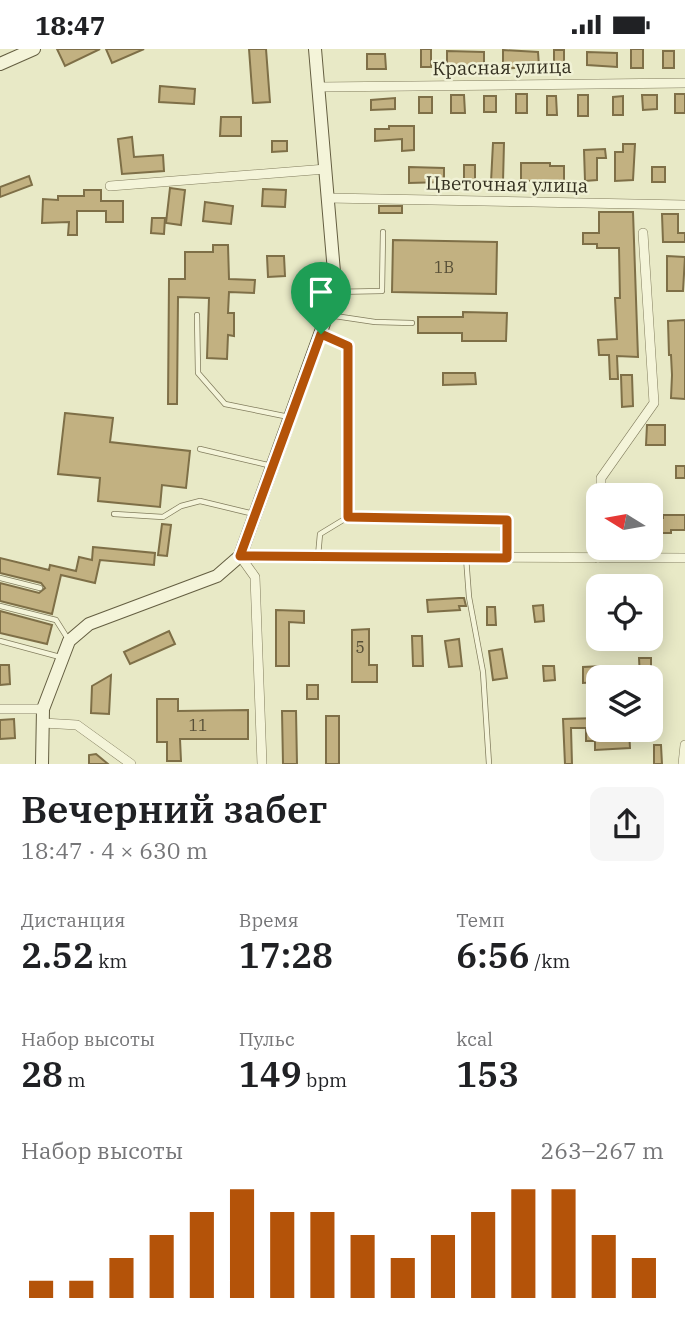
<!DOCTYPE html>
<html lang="ru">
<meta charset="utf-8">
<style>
:root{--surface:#fff;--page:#f6f6f6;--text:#202124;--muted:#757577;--accent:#b45309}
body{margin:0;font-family:"IBM Plex Serif",serif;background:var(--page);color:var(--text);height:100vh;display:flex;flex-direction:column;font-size:26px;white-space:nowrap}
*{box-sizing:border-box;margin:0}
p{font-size:23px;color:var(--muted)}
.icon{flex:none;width:38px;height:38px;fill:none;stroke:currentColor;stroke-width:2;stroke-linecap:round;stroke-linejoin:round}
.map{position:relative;height:715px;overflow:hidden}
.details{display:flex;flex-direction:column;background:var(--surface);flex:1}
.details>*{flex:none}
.needle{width:46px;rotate:281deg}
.tools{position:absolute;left:586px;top:434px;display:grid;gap:14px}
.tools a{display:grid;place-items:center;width:77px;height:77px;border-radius:14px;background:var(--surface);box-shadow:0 4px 18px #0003;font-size:35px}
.pin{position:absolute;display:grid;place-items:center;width:60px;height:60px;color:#fff;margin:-72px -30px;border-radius:50% 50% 50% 0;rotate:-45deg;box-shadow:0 0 7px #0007}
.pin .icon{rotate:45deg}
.round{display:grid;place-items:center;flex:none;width:74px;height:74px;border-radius:14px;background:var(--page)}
.summary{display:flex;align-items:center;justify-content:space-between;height:119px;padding:0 21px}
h1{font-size:38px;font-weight:600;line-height:52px}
.metrics{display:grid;grid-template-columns:repeat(3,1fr);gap:10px;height:119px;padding:7px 21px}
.metrics div{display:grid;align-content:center}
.metrics b{font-size:35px;font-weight:600}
.metrics small{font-size:19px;font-weight:400}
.metrics p{font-size:19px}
.chart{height:196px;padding:14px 21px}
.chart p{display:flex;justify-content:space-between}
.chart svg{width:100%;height:126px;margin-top:7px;stroke:var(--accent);stroke-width:6}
.status{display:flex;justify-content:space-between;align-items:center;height:49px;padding:0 35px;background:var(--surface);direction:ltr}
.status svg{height:19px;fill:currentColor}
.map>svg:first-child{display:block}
.building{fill:#c2b181;stroke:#7e6f47;stroke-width:2}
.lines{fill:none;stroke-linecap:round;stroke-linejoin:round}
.service-casing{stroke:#827d5e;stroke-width:6}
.minor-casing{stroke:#827d5e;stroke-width:10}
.secondary-casing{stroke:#645e41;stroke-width:14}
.path{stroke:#827d5e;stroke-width:2;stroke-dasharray:5 3.5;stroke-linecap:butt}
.service{stroke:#f4f4d9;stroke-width:4.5}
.minor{stroke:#f4f4d9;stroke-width:9}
.secondary{stroke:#f4f4d9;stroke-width:12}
.route-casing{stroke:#fff;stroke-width:14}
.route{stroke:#b45309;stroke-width:9}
.labels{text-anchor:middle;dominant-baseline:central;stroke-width:5;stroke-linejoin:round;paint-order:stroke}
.number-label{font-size:16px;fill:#585038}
.street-label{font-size:19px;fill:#343020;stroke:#f0f1d5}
</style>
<div class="status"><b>18:47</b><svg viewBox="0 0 49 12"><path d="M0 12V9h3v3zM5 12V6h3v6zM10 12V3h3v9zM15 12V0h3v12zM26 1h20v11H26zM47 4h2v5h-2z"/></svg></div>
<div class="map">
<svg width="685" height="715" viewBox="0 0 685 715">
<rect width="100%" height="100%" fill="#e8e9c6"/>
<g class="building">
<polygon points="57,0 100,0 65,17"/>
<polygon points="106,0 144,0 112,14"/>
<polygon points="249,0 266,0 270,53 253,54"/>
<rect x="421" y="0" width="10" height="18"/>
<rect x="631" y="0" width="12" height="19"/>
<polygon points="503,1 538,3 539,17 503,20"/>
<rect x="554" y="1" width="10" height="17"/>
<polygon points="447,2 484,3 484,19 447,19"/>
<rect x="663" y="2" width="11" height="17"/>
<polygon points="587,3 617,4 617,18 587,16"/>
<polygon points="367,5 385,5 386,20 367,20"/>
<polygon points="160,37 195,40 194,55 159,53"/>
<rect x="516" y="45" width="11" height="19"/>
<rect x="675" y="45" width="10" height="19"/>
<polygon points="451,46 464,46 465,64 451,64"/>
<rect x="578" y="46" width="10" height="21"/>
<polygon points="642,46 657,46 657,60 643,61"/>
<rect x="484" y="47" width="12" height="16"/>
<polygon points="547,47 556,47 557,66 547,66"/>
<polygon points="623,47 623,66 613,66 613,48"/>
<rect x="419" y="48" width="13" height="16"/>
<polygon points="395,49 395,60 371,61 371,51"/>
<polygon points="221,68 241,68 241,87 220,87"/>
<polygon points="389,77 414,77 414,101 402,102 402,90 375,92 375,80 389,80"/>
<polygon points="132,88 134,108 163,106 164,122 122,125 118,90"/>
<polygon points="272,92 287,92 287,102 272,103"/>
<polygon points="493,94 504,94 503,133 491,133"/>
<polygon points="623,95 635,95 633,131 615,132 615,103 623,103"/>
<polygon points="605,100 606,109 597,109 597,131 585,132 584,101"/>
<polygon points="521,114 550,114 550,117 564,117 564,132 521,132"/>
<rect x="464" y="116" width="11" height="16"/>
<polygon points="409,118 444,119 444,133 409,134"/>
<rect x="652" y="118" width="13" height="15"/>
<polygon points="29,127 32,136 0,148 0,138"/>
<polygon points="170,139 185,141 181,176 166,174"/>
<polygon points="263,140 286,141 285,158 262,157"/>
<polygon points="84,141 101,141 101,152 123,152 123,173 106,173 106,162 77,162 77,186 68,186 69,173 42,174 43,150 58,151 58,147 84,147"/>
<polygon points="205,153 233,157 231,175 203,172"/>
<rect x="379" y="157" width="23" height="7"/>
<polygon points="599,163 633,163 638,308 617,307 618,330 610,330 609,306 599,306 598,291 617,290 615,249 620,249 619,199 597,199 597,195 583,195 583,184 599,184"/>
<polygon points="662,165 678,165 678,184 685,184 685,193 663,193"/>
<polygon points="152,169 165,169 164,185 151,184"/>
<polygon points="393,191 497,193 496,245 392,243"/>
<polygon points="213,196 228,196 229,230 255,231 254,244 229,243 228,264 234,264 234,287 228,286 227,310 207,309 209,249 178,248 177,355 168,355 169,230 185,230 185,203 213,203"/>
<polygon points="267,207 284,207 285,227 268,228"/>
<polygon points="667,207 685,208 683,242 667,242"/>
<polygon points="463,263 507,264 506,292 462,292 462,284 418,284 418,268 463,268"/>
<polygon points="685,271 685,350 671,349 672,326 671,306 669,306 668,272"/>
<polygon points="443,324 475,324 476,335 443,336"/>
<polygon points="621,326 632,326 633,357 622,358"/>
<polygon points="65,364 113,369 110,393 190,402 186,439 162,436 160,458 98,452 100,429 58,425"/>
<polygon points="647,376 665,376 665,396 646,396"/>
<rect x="676" y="417" width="9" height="12"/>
<polygon points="663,466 685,466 685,481 671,481 671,484 651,484 651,469 663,469"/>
<polygon points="162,475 171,476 167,507 158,506"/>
<polygon points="93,498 155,504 154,516 100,511 95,534 61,526 52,565 0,552 0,534 39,544 45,539 41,534 0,524 0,509 49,521 50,516 76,522 79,508 92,511"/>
<polygon points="459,549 464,549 466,557 459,557 460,561 428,563 427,551"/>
<polygon points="543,556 544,572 535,573 533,557"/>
<polygon points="487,558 495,558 496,576 487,576"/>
<polygon points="276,561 304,562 304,574 289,573 289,617 276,617"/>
<polygon points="0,562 52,576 47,595 0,584"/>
<polygon points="369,580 369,616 377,616 377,633 352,633 352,581"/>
<polygon points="169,582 175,595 130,615 124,603"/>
<polygon points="412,587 422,587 423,617 413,617"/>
<polygon points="459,590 462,617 449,618 445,592"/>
<polygon points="502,600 507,629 493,631 489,602"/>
<polygon points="639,609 651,609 651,628 640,628"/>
<polygon points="0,616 9,616 10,635 0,636"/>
<polygon points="543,617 554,617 555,631 544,632"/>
<polygon points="603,617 603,628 598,628 598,633 583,634 583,618"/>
<polygon points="111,626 109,665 91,664 92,637"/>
<rect x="307" y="636" width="11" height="14"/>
<polygon points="157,650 178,650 178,662 248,661 248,690 180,690 181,712 167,712 167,693 157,693"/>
<polygon points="282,662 296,662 297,715 283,715"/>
<rect x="326" y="667" width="13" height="48"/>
<polygon points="651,667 658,667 659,680 651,680"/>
<polygon points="598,669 598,681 629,681 630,699 595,701 595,692 586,692 586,679 571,679 572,715 565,715 563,670"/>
<polygon points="14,670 15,689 0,690 0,671"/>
<polygon points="654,696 661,696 662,715 654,715"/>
<polygon points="96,705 108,715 89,715 89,706"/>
</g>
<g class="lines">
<g class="service-casing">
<g id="service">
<polyline points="332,243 382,242 383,183"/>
<polyline points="197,266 198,324 225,355 289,368"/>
<polyline points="328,266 375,273 412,274"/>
<polyline points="200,400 272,417"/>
<polyline points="114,465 163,468 181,457 200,452 254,465"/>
<polyline points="318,507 320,485 348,468 507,471 507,508"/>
<polyline points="466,508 469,548 483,623 489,715"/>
<polyline points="0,529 40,539"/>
<polyline points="0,557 56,571 68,590"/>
<polyline points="0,592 60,608"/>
</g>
</g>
<g class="minor-casing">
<g id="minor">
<polyline points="319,38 685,34"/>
<polyline points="110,137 326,120"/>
<polyline points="328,149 685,156"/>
<polyline points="601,446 601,429 654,354 643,184"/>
<polyline points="240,507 685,509"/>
<polyline points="240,507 255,528 262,715"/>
<polyline points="598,509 599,499"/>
<polyline points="0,660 43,660"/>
<polyline points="43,674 77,676 131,715"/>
<polyline points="683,715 685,696"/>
</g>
</g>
<g class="secondary-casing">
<g id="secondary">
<polyline points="0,15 34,0"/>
<polyline points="42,715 43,660 69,592 89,575 217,527 240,507 327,266 334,223 315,0"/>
</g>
</g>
<polyline class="path" points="331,290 348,297 348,462"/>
<use href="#service" class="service"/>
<use href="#minor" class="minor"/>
<use href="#secondary" class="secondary"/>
</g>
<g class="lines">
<g class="route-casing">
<polygon id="route" points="321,285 348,297 348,468 507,471 507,509 240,507"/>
</g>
<use href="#route" class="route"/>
</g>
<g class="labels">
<g class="number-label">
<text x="444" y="218">1В</text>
<text x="360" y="598">5</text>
<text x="198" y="676">11</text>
</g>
<g class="street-label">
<text transform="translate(502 18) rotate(-1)">Красная улица</text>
<text transform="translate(507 135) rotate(1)">Цветочная улица</text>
</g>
</g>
</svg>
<div class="tools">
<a><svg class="needle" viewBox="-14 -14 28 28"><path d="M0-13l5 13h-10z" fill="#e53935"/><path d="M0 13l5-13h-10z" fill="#757577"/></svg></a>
<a><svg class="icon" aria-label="locate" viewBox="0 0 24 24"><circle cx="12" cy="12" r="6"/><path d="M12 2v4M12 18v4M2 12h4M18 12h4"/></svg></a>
<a><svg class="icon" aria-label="layers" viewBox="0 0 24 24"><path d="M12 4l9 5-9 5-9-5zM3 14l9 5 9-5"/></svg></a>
</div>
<div class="pin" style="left:321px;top:285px;background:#1e9e55"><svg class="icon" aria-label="arrive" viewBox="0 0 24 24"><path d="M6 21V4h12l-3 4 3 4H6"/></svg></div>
</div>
<section class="details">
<div class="summary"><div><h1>Вечерний забег</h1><p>18:47 · 4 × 630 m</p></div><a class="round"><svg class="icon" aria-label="share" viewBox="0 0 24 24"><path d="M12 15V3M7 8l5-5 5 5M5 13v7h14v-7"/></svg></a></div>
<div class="metrics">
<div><p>Дистанция</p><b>2.52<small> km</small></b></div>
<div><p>Время</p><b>17:28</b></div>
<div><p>Темп</p><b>6:56<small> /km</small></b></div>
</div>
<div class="metrics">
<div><p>Набор высоты</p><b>28<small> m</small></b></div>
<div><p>Пульс</p><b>149<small> bpm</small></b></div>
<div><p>kcal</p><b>153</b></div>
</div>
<div class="chart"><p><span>Набор высоты</span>263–267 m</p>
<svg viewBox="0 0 160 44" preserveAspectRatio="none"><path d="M5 44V38M15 44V38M25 44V30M35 44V22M45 44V14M55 44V6M65 44V14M75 44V14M85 44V22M95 44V30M105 44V22M115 44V14M125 44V6M135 44V6M145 44V22M155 44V30"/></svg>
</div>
</section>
